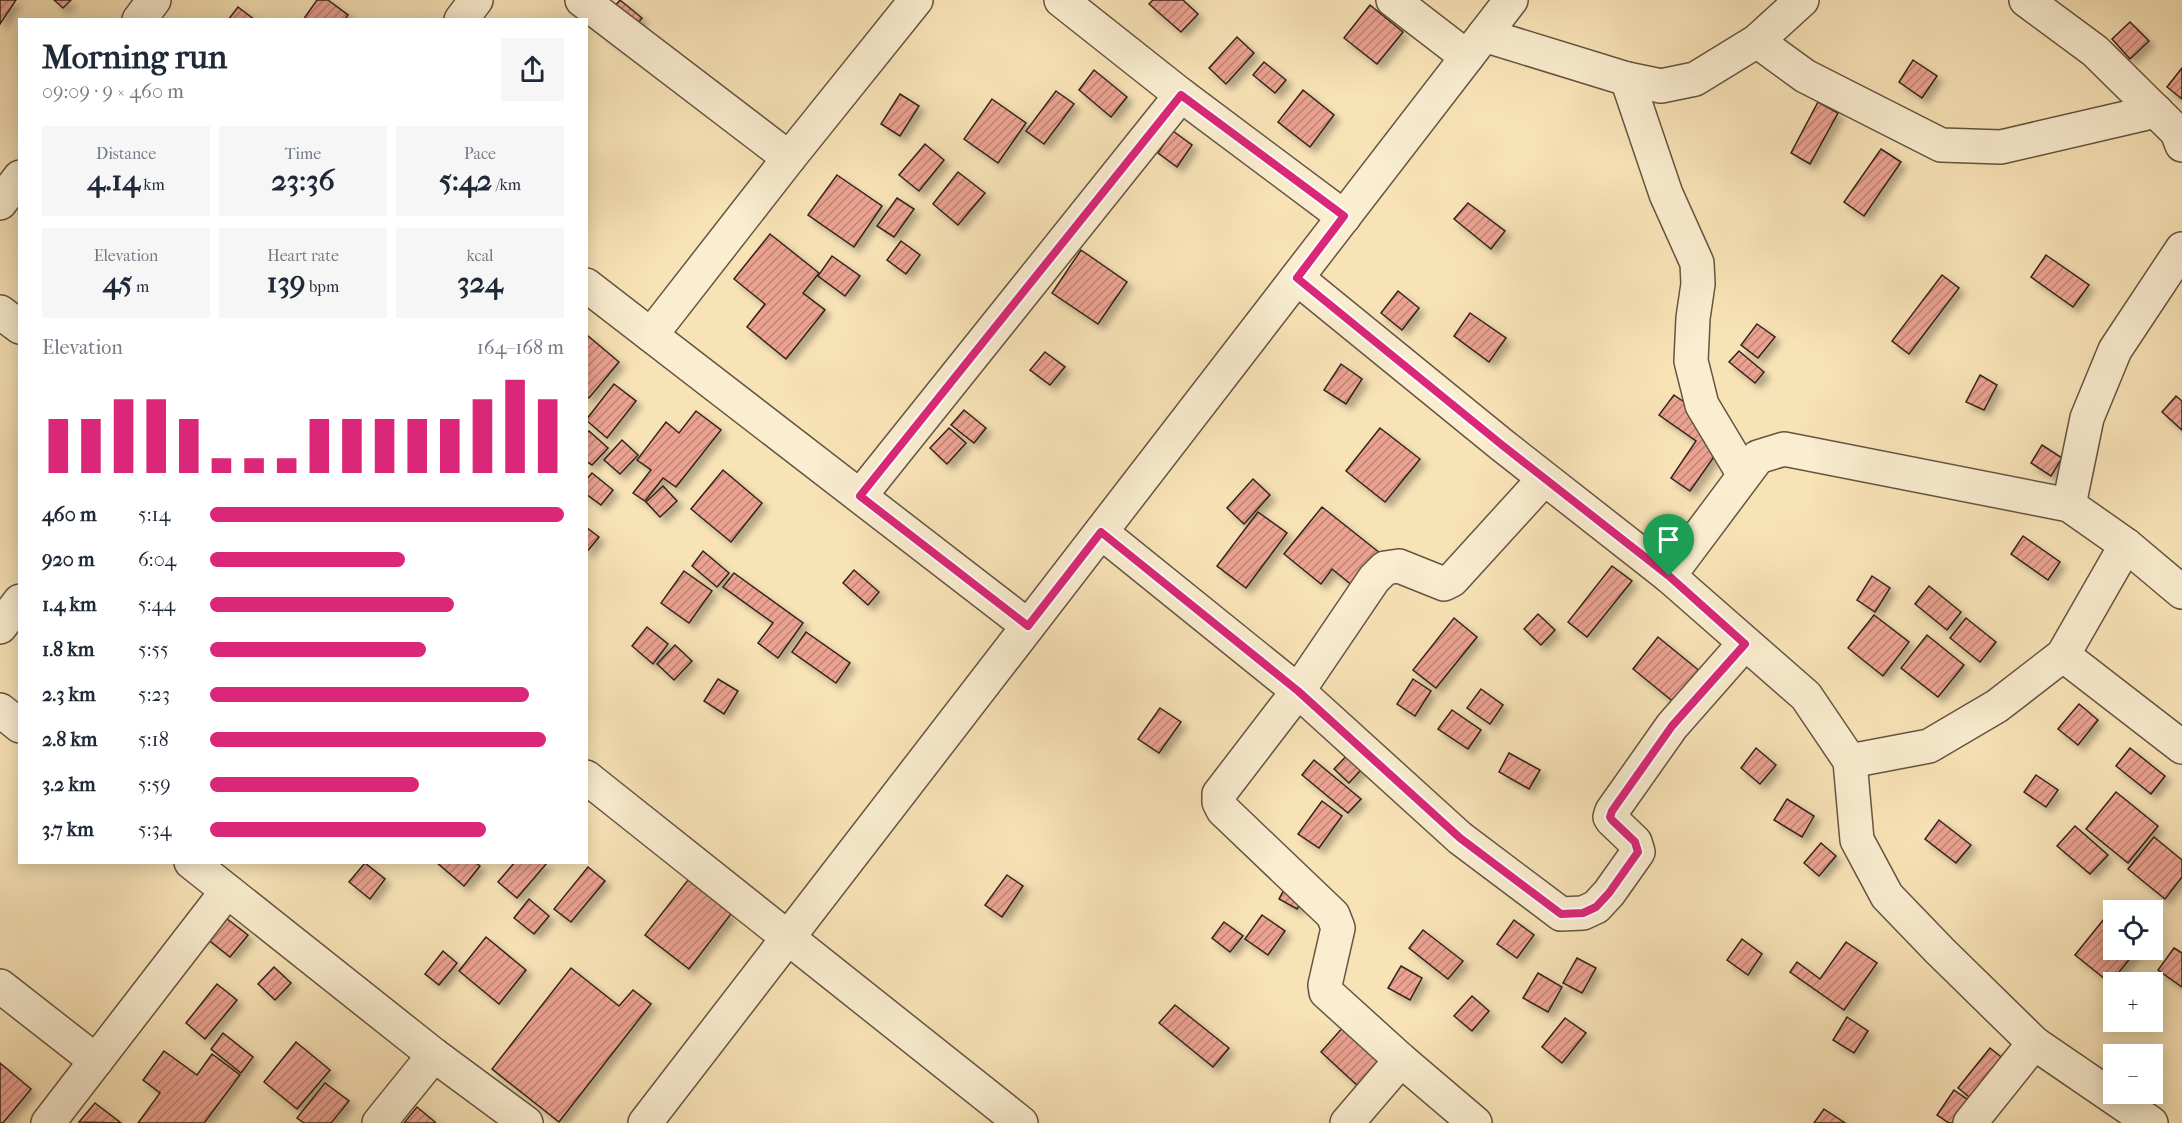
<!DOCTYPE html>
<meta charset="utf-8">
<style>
:root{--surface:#fff;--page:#f6f6f7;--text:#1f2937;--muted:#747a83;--accent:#db2777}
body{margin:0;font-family:"IM FELL French Canon",serif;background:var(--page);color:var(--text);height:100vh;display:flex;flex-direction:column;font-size:22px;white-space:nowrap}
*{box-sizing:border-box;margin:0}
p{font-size:20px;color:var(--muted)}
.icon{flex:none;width:33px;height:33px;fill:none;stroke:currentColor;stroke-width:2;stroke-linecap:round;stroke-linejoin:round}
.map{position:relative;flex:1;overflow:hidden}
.side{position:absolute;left:18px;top:18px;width:570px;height:846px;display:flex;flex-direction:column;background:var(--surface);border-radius:0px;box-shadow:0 3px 15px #0003}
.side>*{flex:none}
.tools{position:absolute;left:2103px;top:900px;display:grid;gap:12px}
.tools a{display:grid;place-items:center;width:60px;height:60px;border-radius:0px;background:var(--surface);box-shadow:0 3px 15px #0003;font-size:30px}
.pin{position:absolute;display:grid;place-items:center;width:51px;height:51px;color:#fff;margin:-62px -26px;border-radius:50% 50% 50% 0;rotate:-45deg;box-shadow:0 0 6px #0007}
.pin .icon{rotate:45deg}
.round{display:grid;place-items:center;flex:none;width:63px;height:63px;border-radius:0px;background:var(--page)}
.overview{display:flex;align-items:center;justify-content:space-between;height:102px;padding:0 24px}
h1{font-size:33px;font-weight:700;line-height:45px}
.stats{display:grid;grid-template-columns:repeat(3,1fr);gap:9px;height:102px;padding:6px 24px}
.stats div{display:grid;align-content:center;border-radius:0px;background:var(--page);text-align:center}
.stats b{font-size:30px;font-weight:700}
.stats small{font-size:16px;font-weight:400}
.stats p{font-size:16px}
.chart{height:168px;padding:12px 24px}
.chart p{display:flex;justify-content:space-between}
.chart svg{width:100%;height:108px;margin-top:6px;stroke:var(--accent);stroke-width:6}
ul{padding:0 24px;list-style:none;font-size:20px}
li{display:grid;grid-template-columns:96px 72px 1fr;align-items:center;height:45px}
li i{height:15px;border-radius:8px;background:var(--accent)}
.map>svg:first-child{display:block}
.building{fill:url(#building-hatch);stroke:#34241a;stroke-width:1.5;filter:url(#shadow)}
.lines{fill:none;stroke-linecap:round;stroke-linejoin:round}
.minor-casing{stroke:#655441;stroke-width:36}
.minor{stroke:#faedd0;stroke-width:33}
.route-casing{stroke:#fff;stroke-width:12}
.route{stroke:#db2777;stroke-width:8}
</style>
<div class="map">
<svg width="2182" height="1123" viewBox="0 0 2182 1123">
<defs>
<pattern id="building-hatch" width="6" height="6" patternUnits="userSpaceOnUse" patternTransform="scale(1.5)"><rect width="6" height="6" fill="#eba291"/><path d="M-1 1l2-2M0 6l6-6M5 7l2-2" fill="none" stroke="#bf8476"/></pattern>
<filter id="shadow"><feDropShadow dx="5.5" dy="5.5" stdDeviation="3" flood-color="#0004"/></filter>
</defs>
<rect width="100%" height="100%" fill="#f8e3b7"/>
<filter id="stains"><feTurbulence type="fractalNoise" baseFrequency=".00333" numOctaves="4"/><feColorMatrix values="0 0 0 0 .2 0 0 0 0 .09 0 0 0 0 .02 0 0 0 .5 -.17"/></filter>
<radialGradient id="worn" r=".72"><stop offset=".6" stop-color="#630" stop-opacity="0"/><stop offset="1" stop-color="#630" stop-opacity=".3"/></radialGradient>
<g class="building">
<polygon points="0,0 16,0 0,24"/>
<polygon points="54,0 71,0 63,8"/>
<polygon points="317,0 328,0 348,15 344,20 303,20"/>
<polygon points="620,0 642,18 619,46 597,27"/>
<polygon points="1153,0 1183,0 1198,14 1181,32 1149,4"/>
<polygon points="1370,5 1403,32 1377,64 1344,38"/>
<polygon points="238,7 255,20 228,20"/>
<polygon points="2130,22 2149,41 2130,59 2112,39"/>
<polygon points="1237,37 1254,53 1226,84 1209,68"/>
<polygon points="1913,60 1937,76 1922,98 1899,82"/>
<polygon points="1264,62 1286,80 1275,93 1253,75"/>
<polygon points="2182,68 2182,99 2167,87"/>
<polygon points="1094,70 1127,97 1111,117 1079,90"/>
<polygon points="1303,90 1334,115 1310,147 1278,122"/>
<polygon points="1056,91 1074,104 1044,144 1026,131"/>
<polygon points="900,94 919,106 900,136 881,124"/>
<polygon points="992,99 1026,123 998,163 964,139"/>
<polygon points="1818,102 1838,113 1810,164 1791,153"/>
<polygon points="1173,131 1192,145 1177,167 1158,153"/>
<polygon points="925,144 944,160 919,191 899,175"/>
<polygon points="1881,149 1901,162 1864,216 1844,202"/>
<polygon points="958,172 985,193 958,225 933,204"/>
<polygon points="837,175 882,206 854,247 808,215"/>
<polygon points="897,198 914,209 894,237 877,226"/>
<polygon points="1468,203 1505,231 1491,249 1454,219"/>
<polygon points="770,234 819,273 803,293 825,310 786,359 747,327 765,304 734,279"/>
<polygon points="901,241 920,255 906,274 887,260"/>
<polygon points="1081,250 1127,282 1098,324 1052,293"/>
<polygon points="2046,255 2089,285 2073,307 2031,277"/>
<polygon points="832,256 860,276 845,296 818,276"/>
<polygon points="1942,275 1959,288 1909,354 1892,341"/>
<polygon points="1398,291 1419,308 1402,330 1381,313"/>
<polygon points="1470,313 1506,338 1489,362 1454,336"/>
<polygon points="1757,324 1775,337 1758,358 1741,345"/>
<polygon points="587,335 619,362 589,398 586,395"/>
<polygon points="1739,351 1764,372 1755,383 1729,362"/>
<polygon points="1045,352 1065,367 1050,385 1030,370"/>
<polygon points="1341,364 1362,379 1346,404 1324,390"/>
<polygon points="1980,375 1997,385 1984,410 1966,402"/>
<polygon points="614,384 636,401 607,438 586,420"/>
<polygon points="1674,395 1730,434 1690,491 1671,478 1696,441 1659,415"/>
<polygon points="2176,396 2182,401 2182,430 2162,412"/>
<polygon points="964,410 986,428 974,443 951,425"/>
<polygon points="696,411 721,430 676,487 663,478 645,501 633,493 651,470 637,460 666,422 679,433"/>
<polygon points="949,428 966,443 947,464 930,448"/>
<polygon points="1380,428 1420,459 1385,502 1346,471"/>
<polygon points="589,431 608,448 592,465 586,461 586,434"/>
<polygon points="622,440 638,455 620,474 604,460"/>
<polygon points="2042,445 2062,458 2051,476 2031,463"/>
<polygon points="723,470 762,503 731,542 691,509"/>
<polygon points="592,473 613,490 601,505 586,494 586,480"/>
<polygon points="1253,479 1270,495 1244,524 1227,508"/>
<polygon points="663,486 677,501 660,517 646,502"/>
<polygon points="1322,507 1380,553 1353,586 1332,569 1321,584 1284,554"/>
<polygon points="1258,512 1287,533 1246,588 1217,566"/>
<polygon points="586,527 599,537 586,553"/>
<polygon points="2023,536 2060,562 2048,580 2011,554"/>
<polygon points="703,551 729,573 717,587 692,566"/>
<polygon points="1612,566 1632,581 1587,637 1568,622"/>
<polygon points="854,570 879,592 868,605 843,583"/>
<polygon points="684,571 712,591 689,623 661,603"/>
<polygon points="734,573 803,623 778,658 758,643 773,623 723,587"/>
<polygon points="1872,576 1890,588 1875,612 1857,600"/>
<polygon points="1929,586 1961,612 1947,630 1915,604"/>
<polygon points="1538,614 1555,630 1541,645 1524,629"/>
<polygon points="1874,615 1909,642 1883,676 1848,648"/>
<polygon points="1454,618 1477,637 1436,688 1413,670"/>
<polygon points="1966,618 1996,642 1980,662 1950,638"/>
<polygon points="647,627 668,644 653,664 632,646"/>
<polygon points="806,632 850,663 836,683 792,652"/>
<polygon points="1927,635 1964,665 1938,697 1901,668"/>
<polygon points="1658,637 1707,677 1681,708 1633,669"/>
<polygon points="675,645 692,661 674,680 657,664"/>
<polygon points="718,679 738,691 724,714 704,701"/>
<polygon points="1413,679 1431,691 1415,716 1397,704"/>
<polygon points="1481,689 1503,705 1490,724 1467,708"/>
<polygon points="2079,704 2098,720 2078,745 2058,729"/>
<polygon points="1160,708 1181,722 1159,753 1138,739"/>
<polygon points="1452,710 1481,730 1468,749 1438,729"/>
<polygon points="1354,748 1369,761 1349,783 1334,769"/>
<polygon points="1756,748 1776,765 1760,784 1741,768"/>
<polygon points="2130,748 2165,776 2151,794 2116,766"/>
<polygon points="1509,753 1540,770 1529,789 1499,772"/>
<polygon points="1314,760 1361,799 1348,813 1302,775"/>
<polygon points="2036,775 2058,790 2046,807 2024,792"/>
<polygon points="2116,792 2158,826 2128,863 2086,829"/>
<polygon points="1787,799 1814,816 1802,837 1774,820"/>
<polygon points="1322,801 1342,816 1319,848 1298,834"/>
<polygon points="1939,820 1971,845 1956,863 1925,839"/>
<polygon points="2075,826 2108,855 2090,874 2057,846"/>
<polygon points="2154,837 2182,860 2182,877 2165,899 2128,869"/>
<polygon points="1821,843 1836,856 1819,876 1804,863"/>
<polygon points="436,862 475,862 480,866 464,886"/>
<polygon points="515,862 547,863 517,898 498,882"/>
<polygon points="365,863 385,879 370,899 349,882"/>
<polygon points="588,867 605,881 571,922 554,909"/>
<polygon points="1293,873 1312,883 1297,909 1279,899"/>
<polygon points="1007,875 1023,886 1002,917 985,905"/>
<polygon points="688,880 731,914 689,969 645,935"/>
<polygon points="529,899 549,916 534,934 514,918"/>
<polygon points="213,908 248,935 230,957 196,930"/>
<polygon points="2108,914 2114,918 2114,950 2137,950 2110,983 2075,955"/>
<polygon points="1262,915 1285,931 1268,955 1245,939"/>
<polygon points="1514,920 1534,935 1517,958 1497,944"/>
<polygon points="1224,922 1243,936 1230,952 1212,938"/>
<polygon points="1423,930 1463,961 1448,979 1409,948"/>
<polygon points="486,937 526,970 499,1004 459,971"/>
<polygon points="1742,939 1762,954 1748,975 1727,960"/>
<polygon points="1846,942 1877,963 1844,1010 1790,972 1797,962 1820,979"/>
<polygon points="2174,948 2182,953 2182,987 2158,970"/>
<polygon points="443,951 457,963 439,985 425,974"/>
<polygon points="1577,958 1596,968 1582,993 1563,983"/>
<polygon points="1401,966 1422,978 1410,1000 1388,988"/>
<polygon points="274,967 291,983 275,1000 258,984"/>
<polygon points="571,968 619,1006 633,990 651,1004 559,1122 492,1069"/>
<polygon points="1538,973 1562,987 1548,1012 1523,998"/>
<polygon points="217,984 237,1000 205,1039 186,1023"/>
<polygon points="1472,996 1489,1011 1472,1031 1454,1016"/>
<polygon points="1175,1005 1229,1048 1213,1067 1159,1023"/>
<polygon points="1353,1016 1392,1050 1359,1087 1321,1052"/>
<polygon points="1847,1017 1868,1031 1854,1053 1833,1040"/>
<polygon points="1565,1018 1586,1033 1562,1063 1542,1047"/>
<polygon points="223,1033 253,1057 241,1073 211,1049"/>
<polygon points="296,1042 330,1070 297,1109 264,1082"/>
<polygon points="1990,1048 2010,1064 1978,1104 1958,1088"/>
<polygon points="164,1051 197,1075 212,1054 240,1075 204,1123 138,1123 160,1093 143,1080"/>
<polygon points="0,1063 31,1089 3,1123 0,1123"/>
<polygon points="325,1083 349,1101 331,1123 304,1123 297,1118"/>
<polygon points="1954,1090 1975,1105 1962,1123 1949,1123 1937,1115"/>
<polygon points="95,1103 121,1123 79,1122"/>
<polygon points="417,1107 435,1122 435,1123 404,1123"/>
<polygon points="1824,1109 1845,1123 1814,1123"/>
</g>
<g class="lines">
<g class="minor-casing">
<g id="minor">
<polyline points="582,0 789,158"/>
<polyline points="1061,0 1181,95 1344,217"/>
<polyline points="1393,0 1467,57"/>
<polyline points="2026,0 2095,51 2177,132 2182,145"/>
<polyline points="139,20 154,0"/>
<polyline points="461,20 476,0"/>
<polyline points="1484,35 1627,79 1661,86 1695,79 1757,41 1802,0"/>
<polyline points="1757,41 1805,76 1941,145 2001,147 2156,111"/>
<polyline points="1627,79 1666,194 1697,263 1698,284 1693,318 1691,361 1702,405 1744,475"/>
<polyline points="0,203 20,177"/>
<polyline points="1297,278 1502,445 1669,576 1806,696 1850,761 1857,840 1887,896 1940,951 2034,1043 2151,1123"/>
<polyline points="586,285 1028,626"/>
<polyline points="0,312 20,327"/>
<polyline points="651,335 789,158 916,0"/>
<polyline points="860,496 1181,95"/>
<polyline points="2069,505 2087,418 2115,350 2182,249"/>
<polyline points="1101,532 1298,691 1460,838 1561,914 1583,913 1596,907 1609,893 1638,852 1635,842 1612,820 1610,817 1612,811 1672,726 1745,643"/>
<polyline points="1669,576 1758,457 1784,449 2069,505 2126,545 2182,592"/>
<polyline points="0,627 20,601"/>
<polyline points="2063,655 2182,747"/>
<polyline points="0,710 20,726"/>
<polyline points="1850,761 1929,746 1997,706 2063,655 2126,545"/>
<polyline points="586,777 1021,1123"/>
<polyline points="191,862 434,1055 526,1123"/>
<polyline points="0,986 96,1061"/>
<polyline points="48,1123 227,891"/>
<polyline points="379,1123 434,1055"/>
<polyline points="645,1123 1511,0"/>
<polyline points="1347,1123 1401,1060"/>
<polyline points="1475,1123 1401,1060 1326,992 1325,985 1338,928 1333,915 1223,810 1219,802 1219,794 1298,691 1374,579 1385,568 1399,566 1444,584 1452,580 1544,479"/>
<polyline points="1970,1123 2034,1043"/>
</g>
</g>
<use href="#minor" class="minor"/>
</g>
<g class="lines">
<g class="route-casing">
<polygon id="route" points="1181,95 1344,216 1297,278 1502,445 1669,576 1745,644 1672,726 1612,811 1610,817 1612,820 1635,842 1638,852 1609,893 1596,907 1583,913 1561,914 1460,838 1298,691 1101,532 1028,626 860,496"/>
</g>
<use href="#route" class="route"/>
</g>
<rect width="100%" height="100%" filter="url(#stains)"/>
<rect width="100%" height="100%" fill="url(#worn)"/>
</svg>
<div class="tools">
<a><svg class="icon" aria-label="locate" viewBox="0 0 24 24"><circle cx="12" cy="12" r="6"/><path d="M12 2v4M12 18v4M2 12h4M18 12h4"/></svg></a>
<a>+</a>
<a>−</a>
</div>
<div class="pin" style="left:1669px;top:576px;background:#1e9e55"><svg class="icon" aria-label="arrive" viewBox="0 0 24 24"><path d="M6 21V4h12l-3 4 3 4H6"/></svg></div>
<section class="side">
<div class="overview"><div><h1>Morning run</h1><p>09:09 · 9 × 460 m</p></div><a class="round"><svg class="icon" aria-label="share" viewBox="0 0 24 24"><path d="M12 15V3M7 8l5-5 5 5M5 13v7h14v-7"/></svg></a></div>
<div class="stats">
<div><p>Distance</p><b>4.14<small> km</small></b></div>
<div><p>Time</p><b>23:36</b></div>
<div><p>Pace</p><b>5:42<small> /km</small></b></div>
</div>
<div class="stats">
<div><p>Elevation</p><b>45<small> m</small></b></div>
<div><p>Heart rate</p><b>139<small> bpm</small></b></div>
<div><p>kcal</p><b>324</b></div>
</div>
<div class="chart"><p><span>Elevation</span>164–168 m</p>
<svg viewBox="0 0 160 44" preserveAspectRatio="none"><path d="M5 44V22M15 44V22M25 44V14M35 44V14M45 44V22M55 44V38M65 44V38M75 44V38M85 44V22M95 44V22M105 44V22M115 44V22M125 44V22M135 44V14M145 44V6M155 44V14"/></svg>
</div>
<ul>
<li><b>460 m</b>5:14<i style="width:100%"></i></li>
<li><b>920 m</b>6:04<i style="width:55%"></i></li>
<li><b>1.4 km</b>5:44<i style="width:69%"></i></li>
<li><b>1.8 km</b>5:55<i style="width:61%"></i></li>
<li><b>2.3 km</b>5:23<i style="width:90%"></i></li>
<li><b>2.8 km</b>5:18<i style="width:95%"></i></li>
<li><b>3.2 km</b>5:59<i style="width:59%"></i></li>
<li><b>3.7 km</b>5:34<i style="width:78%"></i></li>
</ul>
</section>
</div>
